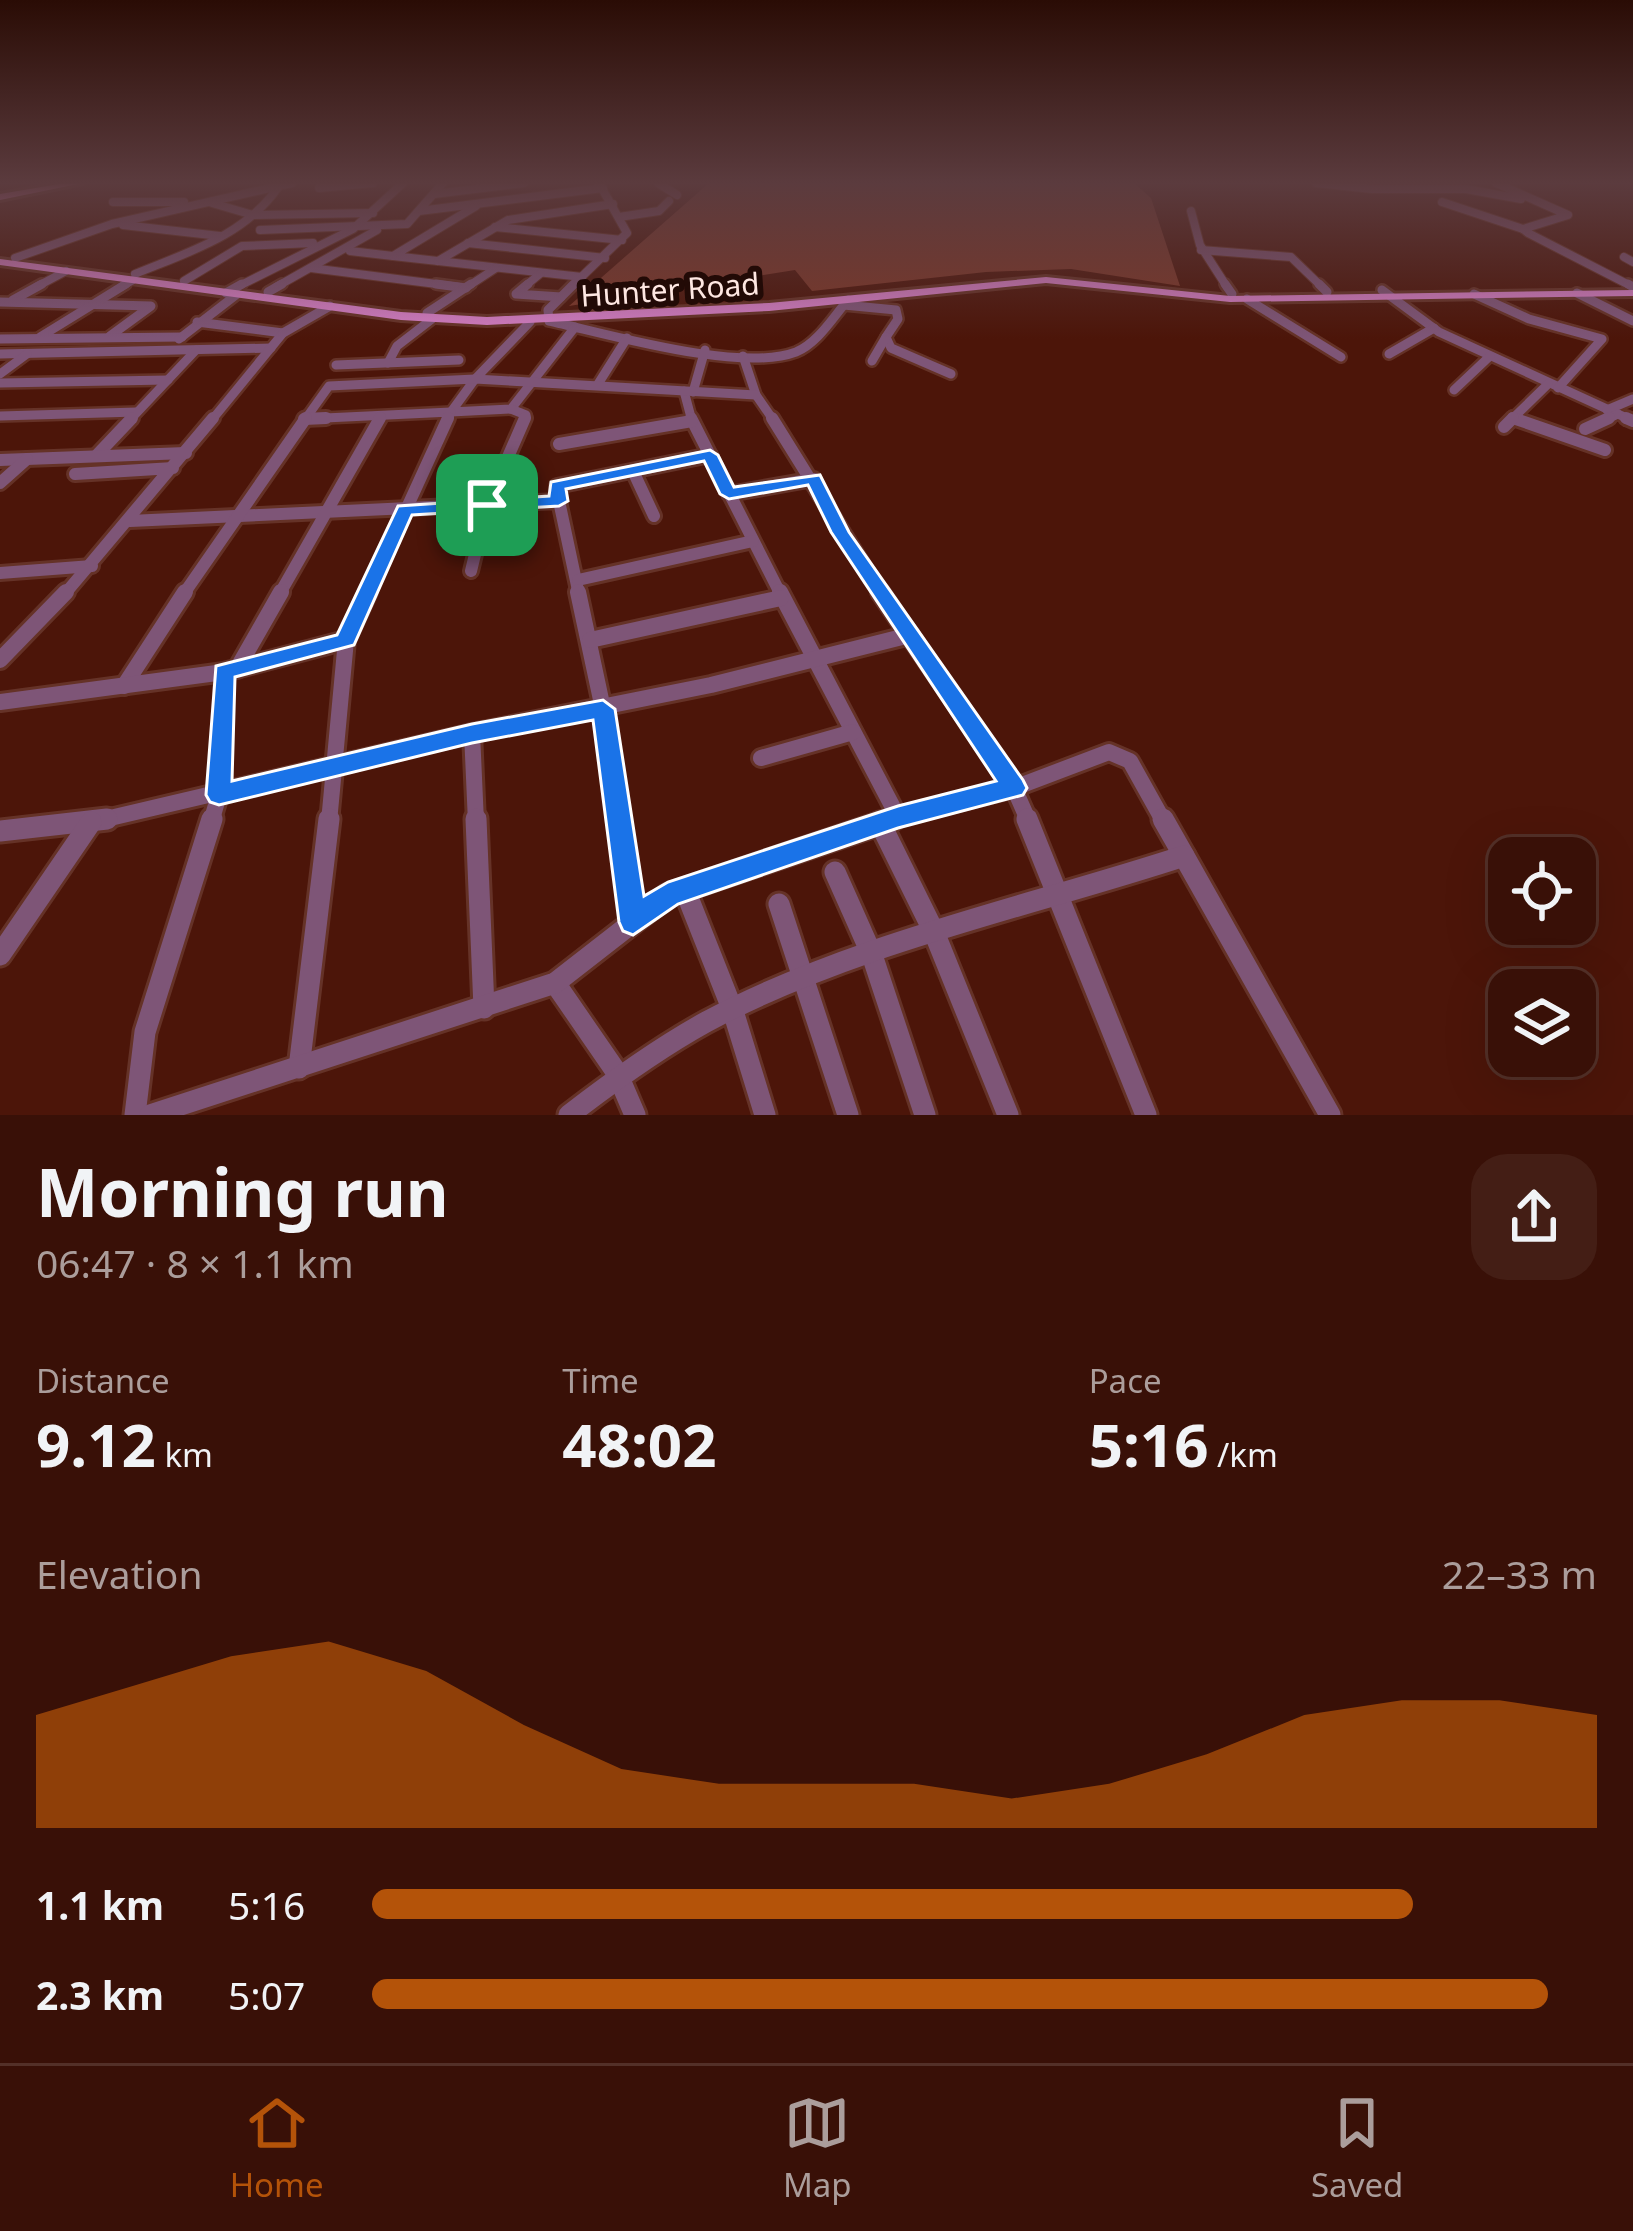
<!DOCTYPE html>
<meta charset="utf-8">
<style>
:root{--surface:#391007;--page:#441e15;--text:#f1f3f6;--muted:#ab9d9b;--line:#533028;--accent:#b45309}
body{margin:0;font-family:"Noto Sans",sans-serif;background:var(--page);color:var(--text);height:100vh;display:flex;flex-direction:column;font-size:45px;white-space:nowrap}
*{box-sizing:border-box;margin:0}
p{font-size:39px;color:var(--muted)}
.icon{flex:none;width:66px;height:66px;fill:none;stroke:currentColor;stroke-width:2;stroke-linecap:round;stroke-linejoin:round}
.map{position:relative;height:1115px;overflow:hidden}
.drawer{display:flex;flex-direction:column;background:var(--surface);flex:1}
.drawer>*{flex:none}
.buttons{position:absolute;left:1488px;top:837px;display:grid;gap:24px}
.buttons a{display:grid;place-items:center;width:108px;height:108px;border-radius:24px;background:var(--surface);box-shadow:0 12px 48px #0002,0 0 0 3px var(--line);font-size:60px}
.pin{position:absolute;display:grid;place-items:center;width:102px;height:102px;color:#fff;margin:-51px;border-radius:24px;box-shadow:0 6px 18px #0006}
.round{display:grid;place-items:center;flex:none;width:126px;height:126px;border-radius:36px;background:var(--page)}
.head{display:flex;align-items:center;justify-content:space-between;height:204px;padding:0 36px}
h1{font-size:66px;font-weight:700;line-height:90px}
.figures{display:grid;grid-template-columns:repeat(3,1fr);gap:18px;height:204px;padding:12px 36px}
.figures div{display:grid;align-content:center}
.figures b{font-size:60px;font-weight:700}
.figures small{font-size:33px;font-weight:400}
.figures p{font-size:33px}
.chart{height:336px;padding:24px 36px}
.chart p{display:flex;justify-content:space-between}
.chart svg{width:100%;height:216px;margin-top:12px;fill:var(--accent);opacity:.7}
ul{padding:0 36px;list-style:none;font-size:39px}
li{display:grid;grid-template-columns:192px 144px 1fr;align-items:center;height:90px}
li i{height:30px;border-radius:15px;background:var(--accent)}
.tabs{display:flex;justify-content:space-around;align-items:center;height:168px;border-top:3px solid var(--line);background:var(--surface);font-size:33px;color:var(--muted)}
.tabs a{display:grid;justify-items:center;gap:6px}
.tabs .selected{color:var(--accent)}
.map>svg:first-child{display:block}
.green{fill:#7b3728}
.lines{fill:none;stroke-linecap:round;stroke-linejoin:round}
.minor-far4-casing{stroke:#653227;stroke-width:10}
.minor-far3-casing{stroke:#653227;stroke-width:14}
.minor-far2-casing{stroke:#653227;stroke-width:18}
.minor-far1-casing{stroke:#653227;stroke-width:22}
.minor-casing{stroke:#653227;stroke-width:27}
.major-casing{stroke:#653227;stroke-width:6}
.minor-far4{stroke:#7e5577;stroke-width:8}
.minor-far3{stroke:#7e5577;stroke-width:9}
.minor-far2{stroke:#7e5577;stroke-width:12}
.minor-far1{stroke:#7e5577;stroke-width:16}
.minor{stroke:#7e5577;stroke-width:21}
.major{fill:#d27dc3;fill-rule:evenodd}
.route{fill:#1a73e8;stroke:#fff;stroke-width:3;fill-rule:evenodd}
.labels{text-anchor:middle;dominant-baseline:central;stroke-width:12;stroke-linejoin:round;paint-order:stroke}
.far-street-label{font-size:30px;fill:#fee7e2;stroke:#220a06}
</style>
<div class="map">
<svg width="1633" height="1115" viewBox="0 0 1633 1115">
<rect width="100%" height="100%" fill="#4c1509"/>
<polygon class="green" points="709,183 1134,183 1151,198 1180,286 1071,269 986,272 812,291 795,270 569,306"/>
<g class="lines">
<g class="minor-far4-casing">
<g id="minor-far4">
<polyline points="658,183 677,195"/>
<polyline points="1316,183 1372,189 1466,189 1521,199"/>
<polyline points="1496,183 1568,215 1523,229 1528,233 1633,287"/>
<polyline points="319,188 373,183"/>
<polyline points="434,194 524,183"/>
<polyline points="113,202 184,202"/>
<polyline points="1442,202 1523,229"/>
<polyline points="212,203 253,215 373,213"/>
<polyline points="476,206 393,256 582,277"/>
<polyline points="419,211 603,188"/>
<polyline points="1191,211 1200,245 1227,287"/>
<polyline points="619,217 659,211 669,201"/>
<polyline points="123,225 220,236"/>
<polyline points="495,227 622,240"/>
<polyline points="260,230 407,224 443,183"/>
<polyline points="468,243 605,258"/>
<polyline points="1201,250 1291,257 1322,287"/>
<polyline points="350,251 393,256"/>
<polyline points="1624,257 1633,262"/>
<polyline points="15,258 112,224 292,183"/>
<polyline points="438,261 508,220 613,204"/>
<polyline points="311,268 460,287"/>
<path d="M135 274C188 252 245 236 279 186"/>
<polyline points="184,281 242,246 313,243"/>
<polyline points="36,287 66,271"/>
<polyline points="121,287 133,280"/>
<polyline points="237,287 353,229 403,183"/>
<polyline points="276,287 377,230"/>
<polyline points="467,287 496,268"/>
<polyline points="524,287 541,273"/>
<polyline points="571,287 627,233 599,183"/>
</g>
</g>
<g class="minor-far3-casing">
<g id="minor-far3">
<polyline points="436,284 466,288"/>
<polyline points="528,284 516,294 561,297"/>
<path d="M574 284 548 310 549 321C608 334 741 373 796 352 818 343 833 317 848 300"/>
<polyline points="1225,284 1232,294"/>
<polyline points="1319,284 1327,292"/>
<polyline points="1628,284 1633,287"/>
<polyline points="1382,290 1439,332 1633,421"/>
<polyline points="268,292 282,284"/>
<polyline points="226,293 242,284"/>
<polyline points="1577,293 1633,321"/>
<polyline points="1474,294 1529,319 1602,339 1558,388"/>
<polyline points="1247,299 1341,357"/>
<polyline points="13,300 42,284"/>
<polyline points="0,302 151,306 110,336"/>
<polyline points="844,305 896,310 898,319 886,337 891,348 951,374"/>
<polyline points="427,313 471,284"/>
<polyline points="197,322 283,333"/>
<polyline points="530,322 475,379 451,412 511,409 575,327"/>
<polyline points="40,337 126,284"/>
<polyline points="0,339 182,337"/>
<polyline points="179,339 236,295"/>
<polyline points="0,354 271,348"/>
<polyline points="1389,354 1434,328"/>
<polyline points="743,356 756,395 774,421"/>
<polyline points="872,361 886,337"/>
<polyline points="388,363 397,346 432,319"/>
<polyline points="336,365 459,360"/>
<polyline points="0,374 27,354"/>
<polyline points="0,383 168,380"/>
<polyline points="598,384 627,338"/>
<polyline points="1454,390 1490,356"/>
<polyline points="684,391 692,421"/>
<polyline points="693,392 705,350"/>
<polyline points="511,409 526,415 523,421"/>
<polyline points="1607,410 1633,399"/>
<polyline points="0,416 137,412"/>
<polyline points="1513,418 1522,421"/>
<polyline points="304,419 451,412 447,421"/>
<polyline points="129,421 196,350"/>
<polyline points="211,421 283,333 330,306"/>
<polyline points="304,421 329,386 475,379 756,395"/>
<polyline points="378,421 381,416"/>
<polyline points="1510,421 1548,384"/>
<polyline points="1603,421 1618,414"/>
</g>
</g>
<g class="minor-far2-casing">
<g id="minor-far2">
<polyline points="691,418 781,595"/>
<polyline points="772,418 882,595"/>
<polyline points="1513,418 1605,450"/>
<polyline points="1626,418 1633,421"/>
<polyline points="304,419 326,418"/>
<polyline points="1504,427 1513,418"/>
<polyline points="1585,429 1609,418"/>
<polyline points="559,444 692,421"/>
<polyline points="96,456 132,418"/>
<polyline points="0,460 186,453"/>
<polyline points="633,471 654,516"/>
<polyline points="75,474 173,468"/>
<polyline points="0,483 27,459"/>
<polyline points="729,494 814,479"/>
<polyline points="559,501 557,486 710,455"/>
<polyline points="130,521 559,501 579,595"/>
<polyline points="471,571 487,505 525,418"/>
<polyline points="0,573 92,566"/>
<polyline points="578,580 753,541"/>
<polyline points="64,595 213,418"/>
<polyline points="183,595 306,418"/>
<polyline points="279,595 380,418"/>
<polyline points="367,595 448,418"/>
</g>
</g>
<g class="minor-far1-casing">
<g id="minor-far1">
<polyline points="578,592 603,709 619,822"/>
<polyline points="780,592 898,817 1014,788 1109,752 1130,761 1164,822"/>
<polyline points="880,592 1014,788 1029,822"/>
<polyline points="590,640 781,598"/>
<polyline points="0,660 66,592"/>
<polyline points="237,669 281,592"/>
<polyline points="124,686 185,592"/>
<polyline points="0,702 224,672 346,640"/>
<polyline points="472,733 476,822"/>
<polyline points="761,758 853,732"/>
<polyline points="93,822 472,733 711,685 910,635"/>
<polyline points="211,822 219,795 224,672"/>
<polyline points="329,822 346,640 368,592"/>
<polyline points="884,822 898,817"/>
</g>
</g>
<g class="minor-casing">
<g id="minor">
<polyline points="476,819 484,1008"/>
<polyline points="618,819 633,922"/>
<polyline points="1027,819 1146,1115"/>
<polyline points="1163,819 1184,856"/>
<polyline points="880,823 934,932 1008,1115"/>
<polyline points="0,831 107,819"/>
<polyline points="835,872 872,955 925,1115"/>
<polyline points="685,890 733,1011 765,1115"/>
<polyline points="779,904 848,1115"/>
<polyline points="0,955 91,822"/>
<polyline points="555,983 617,1073 635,1115"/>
<polyline points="299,1068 329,819"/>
<polyline points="135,1115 145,1032 212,819"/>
<polyline points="150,1115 555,983 668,895 893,819"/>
<path d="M569 1115C613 1081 657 1049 706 1022 854 943 1025 908 1184 856L1330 1115"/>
</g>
</g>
<g class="major-casing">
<g id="major">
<polygon points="65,183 83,183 0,200 0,194"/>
<polygon points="0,259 401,312 487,317 769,303 1046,277 1230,296 1633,290 1633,296 1230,302 1046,283 769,311 487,325 401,320 0,265"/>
</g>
</g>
<use href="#minor-far4" class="minor-far4"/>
<use href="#minor-far3" class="minor-far3"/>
<use href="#minor-far2" class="minor-far2"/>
<use href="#minor-far1" class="minor-far1"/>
<use href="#minor" class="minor"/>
<use href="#major" class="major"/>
</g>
<linearGradient id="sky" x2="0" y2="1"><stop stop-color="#2a0c05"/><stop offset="0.54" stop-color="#5b3b3e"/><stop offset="1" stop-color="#5b3b3e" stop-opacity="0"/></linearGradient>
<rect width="1633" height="339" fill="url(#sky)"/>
<path class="route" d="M710 450 718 455 734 487 820 475 849 532 1023 780 1027 788 1023 795 898 828 678 904 633 935 623 931 619 922 593 720 472 743 219 805 210 802 206 795 216 666 337 635 398 506 549 496 551 482ZM704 461 720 494 729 499 808 485 831 532 996 781 898 806 668 882 644 896 615 709 603 700 472 724 232 781 235 677 354 645 412 515 559 506 568 501 566 489Z"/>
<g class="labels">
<g class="far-street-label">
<text transform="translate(670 289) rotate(-4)">Hunter Road</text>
</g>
</g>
</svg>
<div class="buttons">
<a><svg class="icon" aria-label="locate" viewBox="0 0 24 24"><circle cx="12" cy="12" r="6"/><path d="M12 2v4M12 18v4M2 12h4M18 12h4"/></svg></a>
<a><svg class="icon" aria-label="layers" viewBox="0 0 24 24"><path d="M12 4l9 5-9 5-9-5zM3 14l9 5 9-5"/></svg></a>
</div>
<div class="pin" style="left:487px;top:505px;background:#1e9e55"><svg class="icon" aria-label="arrive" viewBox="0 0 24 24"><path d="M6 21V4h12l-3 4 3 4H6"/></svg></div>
</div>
<section class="drawer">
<div class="head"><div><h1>Morning run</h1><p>06:47 · 8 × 1.1 km</p></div><a class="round"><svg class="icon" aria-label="share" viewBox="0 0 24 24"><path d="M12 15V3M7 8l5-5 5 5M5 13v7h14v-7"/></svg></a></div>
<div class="figures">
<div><p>Distance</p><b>9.12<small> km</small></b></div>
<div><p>Time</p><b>48:02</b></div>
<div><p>Pace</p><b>5:16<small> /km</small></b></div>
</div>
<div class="chart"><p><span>Elevation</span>22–33 m</p>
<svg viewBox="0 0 160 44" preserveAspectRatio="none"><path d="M0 44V21L10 15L20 9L30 6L40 12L50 23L60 32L70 35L80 35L90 35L100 38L110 35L120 29L130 21L140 18L150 18L160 21V44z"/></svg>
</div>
<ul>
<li><b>1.1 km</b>5:16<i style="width:85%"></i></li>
<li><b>2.3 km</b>5:07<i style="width:96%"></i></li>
</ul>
</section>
<nav class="tabs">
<a class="selected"><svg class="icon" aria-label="home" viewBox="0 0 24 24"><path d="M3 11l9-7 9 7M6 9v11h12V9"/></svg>Home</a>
<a><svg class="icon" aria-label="map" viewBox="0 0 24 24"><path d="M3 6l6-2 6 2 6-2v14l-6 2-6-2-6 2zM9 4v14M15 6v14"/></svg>Map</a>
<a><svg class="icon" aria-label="saved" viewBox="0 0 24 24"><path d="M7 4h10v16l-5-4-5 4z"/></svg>Saved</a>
</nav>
